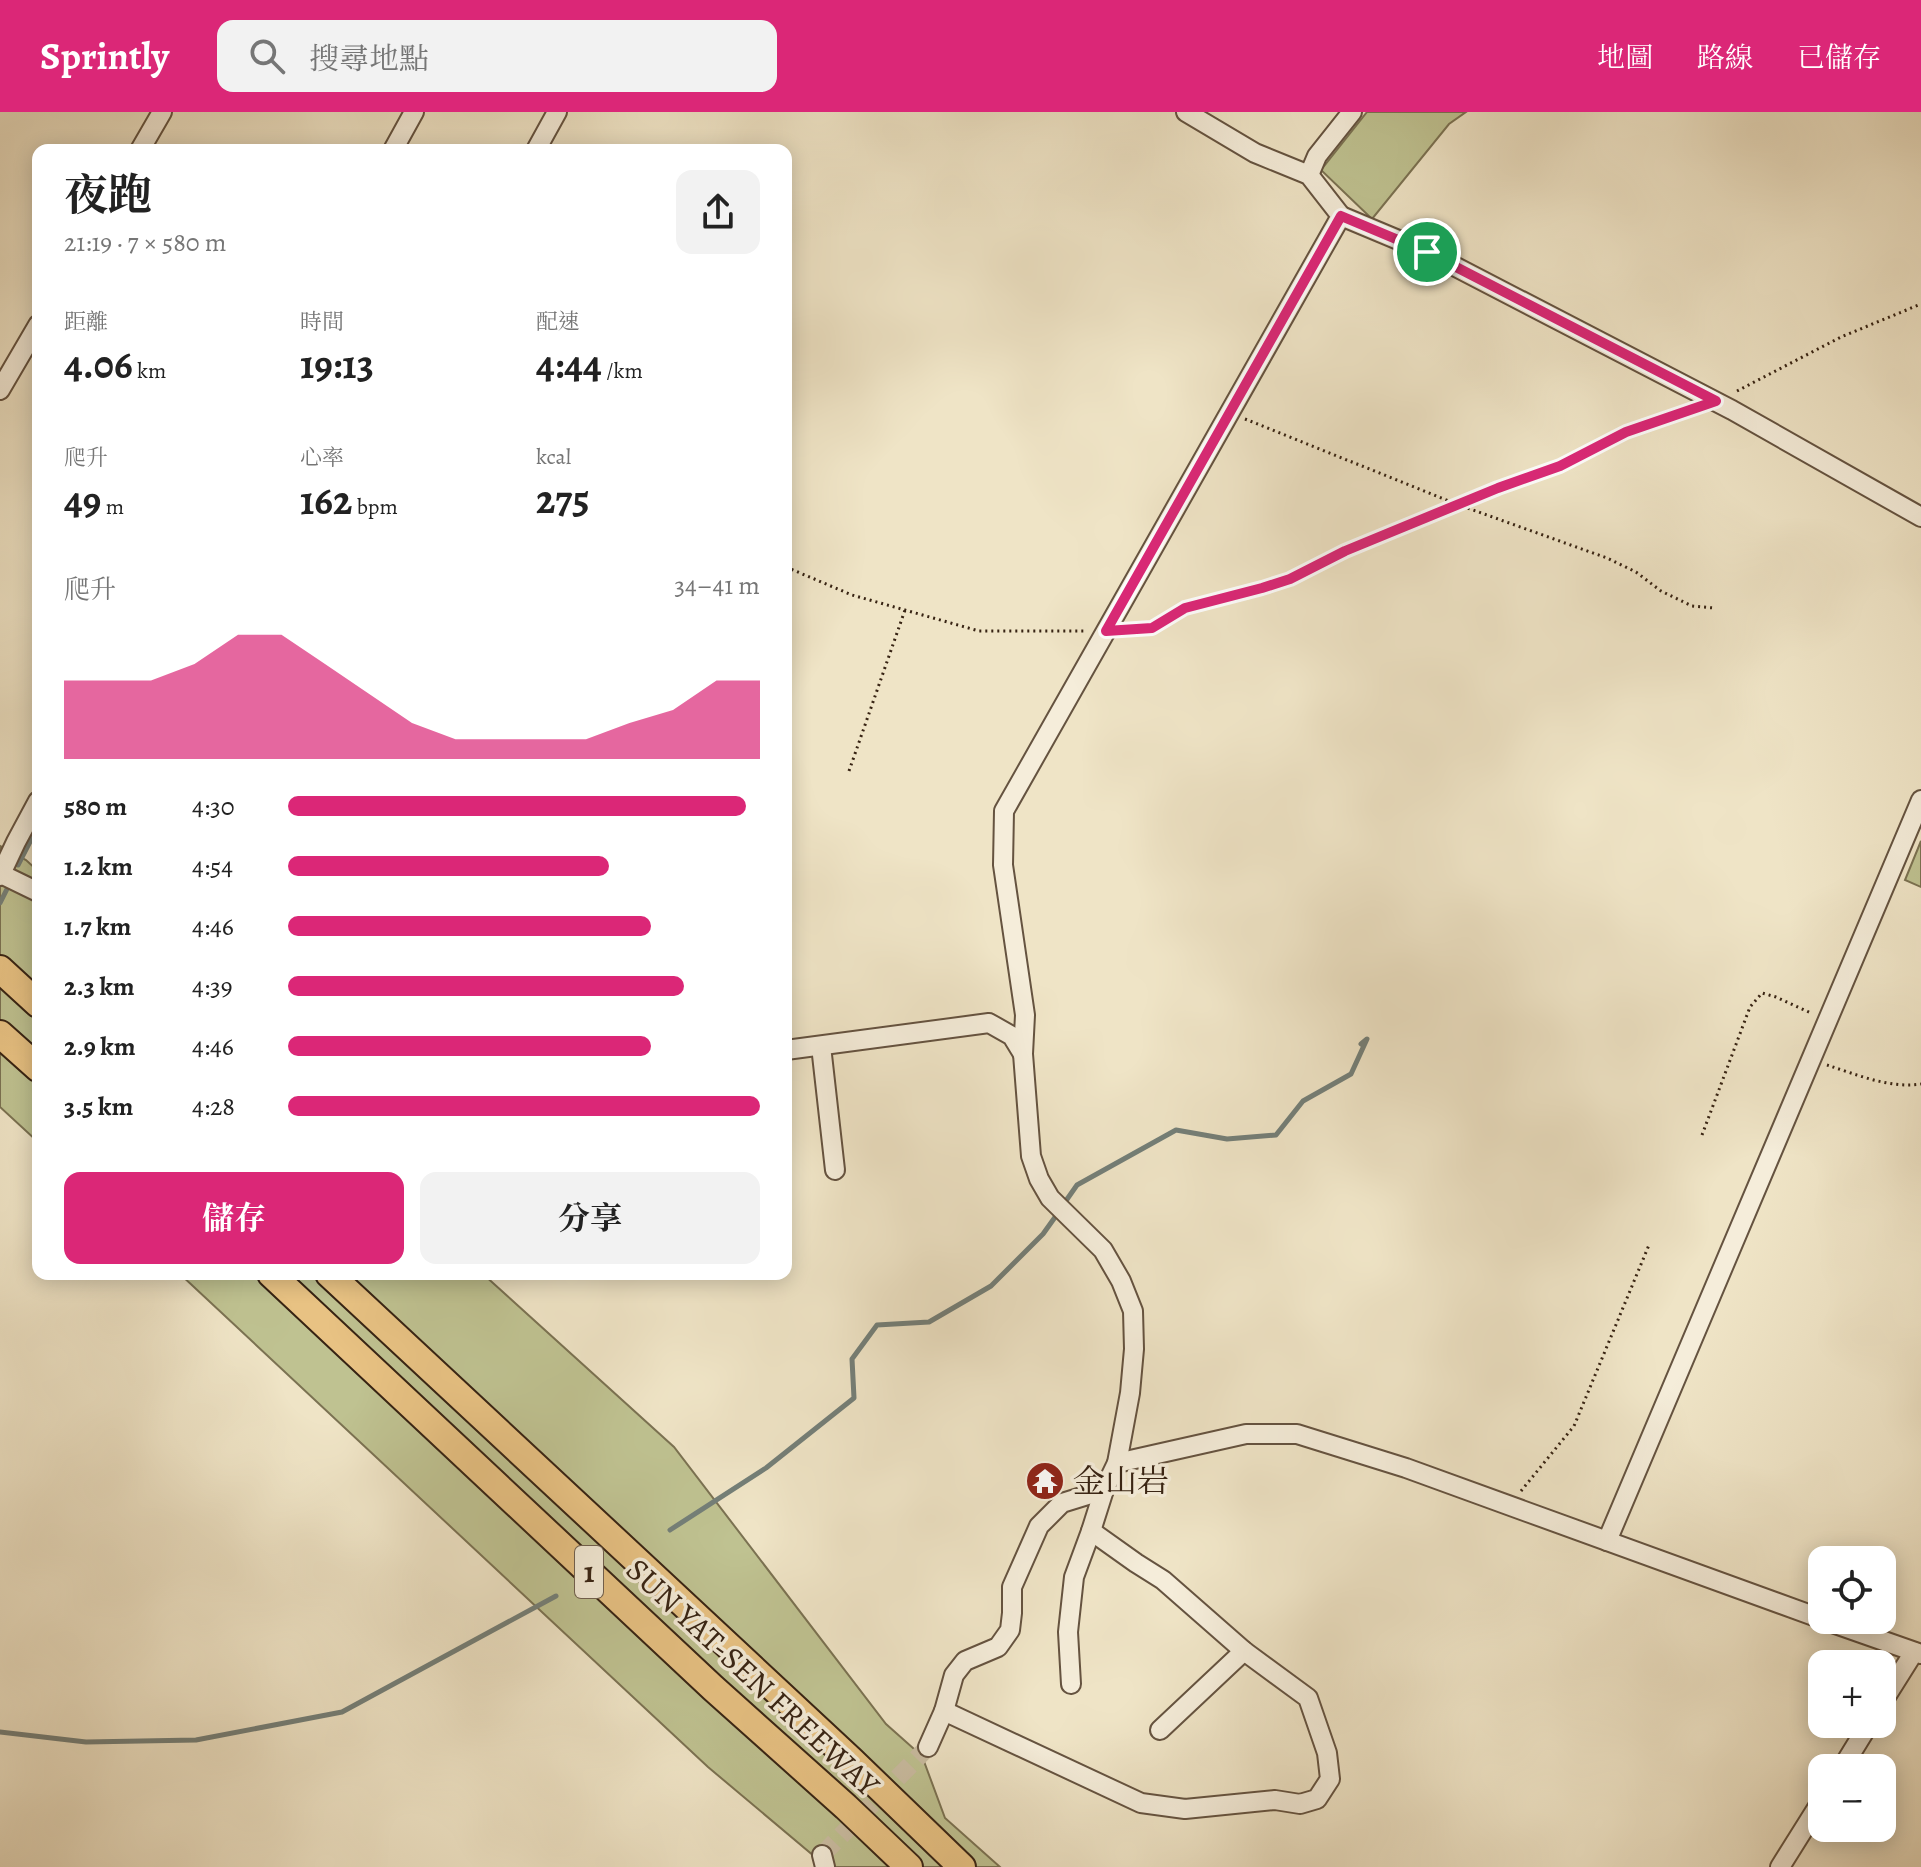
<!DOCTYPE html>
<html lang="zh-TW">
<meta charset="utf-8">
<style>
:root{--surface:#fff;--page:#f2f2f2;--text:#222;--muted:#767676;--accent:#db2777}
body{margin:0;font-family:Alegreya,"Noto Serif TC",serif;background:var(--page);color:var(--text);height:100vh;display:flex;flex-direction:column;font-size:30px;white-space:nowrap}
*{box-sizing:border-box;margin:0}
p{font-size:26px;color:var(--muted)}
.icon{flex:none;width:44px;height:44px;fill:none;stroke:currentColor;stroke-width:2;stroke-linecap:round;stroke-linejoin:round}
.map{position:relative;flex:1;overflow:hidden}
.sheet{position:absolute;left:32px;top:32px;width:760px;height:1136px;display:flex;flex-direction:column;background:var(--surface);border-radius:16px;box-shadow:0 4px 20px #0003}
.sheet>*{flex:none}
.buttons{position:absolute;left:1808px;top:1434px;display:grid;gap:16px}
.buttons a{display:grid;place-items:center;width:88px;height:88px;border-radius:16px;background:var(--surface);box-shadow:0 4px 20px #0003;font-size:40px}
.pin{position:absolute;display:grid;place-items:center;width:68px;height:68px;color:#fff;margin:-34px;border:4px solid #fff;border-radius:50%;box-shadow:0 2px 8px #0007}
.round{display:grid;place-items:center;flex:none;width:84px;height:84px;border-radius:16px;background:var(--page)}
.head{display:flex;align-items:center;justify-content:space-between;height:136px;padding:0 32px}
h1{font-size:44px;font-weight:700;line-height:60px}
.stats{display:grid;grid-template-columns:repeat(3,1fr);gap:12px;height:136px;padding:8px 32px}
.stats div{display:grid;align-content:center}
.stats b{font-size:40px;font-weight:700}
.stats small{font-size:22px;font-weight:400}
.stats p{font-size:22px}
.chart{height:224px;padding:16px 32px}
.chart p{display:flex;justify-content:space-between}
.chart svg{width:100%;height:144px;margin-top:8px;fill:var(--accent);opacity:.7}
.action{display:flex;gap:16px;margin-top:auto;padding:16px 32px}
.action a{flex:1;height:92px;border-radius:16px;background:var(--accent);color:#fff;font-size:32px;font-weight:700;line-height:92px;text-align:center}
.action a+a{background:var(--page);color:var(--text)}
ul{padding:0 32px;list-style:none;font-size:26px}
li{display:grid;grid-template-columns:128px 96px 1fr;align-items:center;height:60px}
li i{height:20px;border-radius:10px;background:var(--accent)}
header{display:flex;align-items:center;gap:48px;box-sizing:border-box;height:112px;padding:0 40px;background:var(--accent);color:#fff}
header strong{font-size:38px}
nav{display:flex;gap:44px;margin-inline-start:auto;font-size:28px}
.search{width:560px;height:72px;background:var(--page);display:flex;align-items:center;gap:20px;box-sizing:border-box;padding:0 28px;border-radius:16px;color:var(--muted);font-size:30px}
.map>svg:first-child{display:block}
.green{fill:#bfc291;stroke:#7b7252;stroke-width:2}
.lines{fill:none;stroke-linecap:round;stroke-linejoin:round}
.stream{stroke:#747f78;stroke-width:5}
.minor-tunnel{stroke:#cabda2;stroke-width:18;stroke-dasharray:18 9;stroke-linecap:butt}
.minor-casing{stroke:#655340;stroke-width:22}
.highway-casing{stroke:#372313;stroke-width:30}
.path{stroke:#372313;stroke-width:3;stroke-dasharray:2 4;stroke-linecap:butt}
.minor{stroke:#f5edda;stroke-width:18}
.highway{stroke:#e8c283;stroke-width:26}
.route-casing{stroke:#fff;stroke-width:16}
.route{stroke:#db2777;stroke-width:10}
.labels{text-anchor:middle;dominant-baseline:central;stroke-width:7;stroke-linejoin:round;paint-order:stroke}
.shield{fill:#f5edda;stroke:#70604f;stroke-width:2}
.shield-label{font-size:30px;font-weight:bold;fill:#372313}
.poi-label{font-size:32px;fill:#372313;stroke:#f5edda;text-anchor:start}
.street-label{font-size:32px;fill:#372313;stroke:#f5edda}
</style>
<header>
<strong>Sprintly</strong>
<div class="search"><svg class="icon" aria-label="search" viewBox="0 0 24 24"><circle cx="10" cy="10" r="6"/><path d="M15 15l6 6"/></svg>搜尋地點</div>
<nav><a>地圖</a><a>路線</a><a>已儲存</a></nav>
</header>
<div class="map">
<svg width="1921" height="1755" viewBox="0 0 1921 1755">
<rect width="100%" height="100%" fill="#efe4c6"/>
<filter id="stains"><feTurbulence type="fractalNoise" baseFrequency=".0025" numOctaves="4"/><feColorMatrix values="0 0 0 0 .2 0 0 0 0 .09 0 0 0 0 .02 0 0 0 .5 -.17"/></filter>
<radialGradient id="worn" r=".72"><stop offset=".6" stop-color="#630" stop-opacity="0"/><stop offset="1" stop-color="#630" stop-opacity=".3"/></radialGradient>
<g class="green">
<polygon points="1367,0 1466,0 1449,12 1372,107 1321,58"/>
<polygon points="1921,729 1921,775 1905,768"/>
<polygon points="0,734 26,748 38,759 38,1030 0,995"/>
<polygon points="180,1162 483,1162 674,1335 886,1612 922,1644 945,1706 1000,1755 827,1755 708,1655"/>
</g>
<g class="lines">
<g class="stream">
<polyline points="18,753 38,714"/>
<polyline points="0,791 8,775"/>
<polyline points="1063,1093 1077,1073 1176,1018 1227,1027 1276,1023 1303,989 1351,962 1367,927 1361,932"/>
<polyline points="670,1418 766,1356 854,1286 852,1247 877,1213 929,1210 991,1174 1043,1122 1058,1101"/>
<polyline points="0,1620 86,1630 196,1628 342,1600 556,1484"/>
</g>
<polyline class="minor-tunnel" points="822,1743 928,1635"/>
<g class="minor-casing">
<g id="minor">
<polyline points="140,38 162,0"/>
<polyline points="393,38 414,0"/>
<polyline points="536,38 557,0"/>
<polyline points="1309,63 1317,44 1352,0"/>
<polyline points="1341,104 1427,140 1732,298 1921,405"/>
<polyline points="0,278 38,213"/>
<polyline points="1,762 16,730 38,689"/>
<polyline points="0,764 1,762 38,780"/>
<polyline points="821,934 835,1058"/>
<polyline points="786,938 989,911 1012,924 1023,942"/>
<polyline points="1117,1351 1246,1322 1297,1322 1406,1356 1822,1507"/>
<polyline points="1607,1429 1921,688"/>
<polyline points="1824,1508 1921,1542"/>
<polyline points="1071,1572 1068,1520 1074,1465 1091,1419 1104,1378 1117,1351 1130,1281 1134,1237 1133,1199 1121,1169 1103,1138 1050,1086 1039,1067 1031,1044 1023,942 1025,903 1003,753 1004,699 1341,104 1309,63 1255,41 1186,0"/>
<polyline points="1882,1591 1914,1540"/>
<polyline points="944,1599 954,1563 965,1549 998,1535 1010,1518 1012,1501 1012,1475 1039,1414 1062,1391 1104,1378"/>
<polyline points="1160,1618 1244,1539"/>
<polyline points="928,1635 944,1599 1141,1691 1185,1697 1275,1688 1300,1692 1317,1687 1330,1667 1327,1641 1308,1586 1244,1539 1163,1468 1136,1451 1091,1419"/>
<polyline points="1842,1656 1869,1612"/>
<polyline points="822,1743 825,1755"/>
<polyline points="1780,1755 1822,1688"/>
</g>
</g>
<g class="highway-casing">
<g id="highway">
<polyline points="0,857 38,892"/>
<polyline points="0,922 38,956"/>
<polyline points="271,1162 713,1576 846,1695 909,1755"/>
<polyline points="329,1162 851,1648 962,1755"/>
</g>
</g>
<g class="path">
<polyline points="1737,279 1841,225 1921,192"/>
<polyline points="1245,307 1459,393 1607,446 1636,460 1661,479 1692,494 1714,496"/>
<polyline points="786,455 852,483 979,519 1086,519"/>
<polyline points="1129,518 1152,516 1185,496 1262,476 1290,467 1345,439 1498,376 1560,354 1626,320 1693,297"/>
<polyline points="849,659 905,498"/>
<path d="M1827 953C1855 962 1890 977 1921 972"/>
<polyline points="1702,1023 1750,895 1762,881 1776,885 1811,901"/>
<polyline points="1521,1379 1574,1314 1649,1133"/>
</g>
<use href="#minor" class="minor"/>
<use href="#highway" class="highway"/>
</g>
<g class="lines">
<g class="route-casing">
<polygon id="route" points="1341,104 1427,140 1716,289 1626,320 1560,354 1498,376 1345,439 1290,467 1262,476 1185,496 1152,516 1106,519"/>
</g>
<use href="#route" class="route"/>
</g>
<defs>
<g id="temple-disc" transform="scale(2)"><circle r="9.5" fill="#8f2418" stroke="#f5edda"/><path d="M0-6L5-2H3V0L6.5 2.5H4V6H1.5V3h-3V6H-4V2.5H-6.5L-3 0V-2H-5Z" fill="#fff"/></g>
</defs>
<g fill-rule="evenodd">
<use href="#temple-disc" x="1045" y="1369"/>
</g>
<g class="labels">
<rect class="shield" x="575" y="1434" width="28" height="52" rx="6"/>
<g class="shield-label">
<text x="589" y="1460">1</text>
</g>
<g class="poi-label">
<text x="1073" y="1369">金山岩</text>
</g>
<g class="street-label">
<text transform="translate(753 1565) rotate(43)">SUN YAT-SEN FREEWAY</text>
</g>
</g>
<rect width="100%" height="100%" filter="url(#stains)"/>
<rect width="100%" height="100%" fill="url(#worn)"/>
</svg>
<div class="buttons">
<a><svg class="icon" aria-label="locate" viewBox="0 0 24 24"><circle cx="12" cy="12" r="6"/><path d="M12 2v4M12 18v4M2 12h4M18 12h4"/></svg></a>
<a>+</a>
<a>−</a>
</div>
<div class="pin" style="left:1427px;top:140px;background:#1e9e55"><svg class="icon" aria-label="arrive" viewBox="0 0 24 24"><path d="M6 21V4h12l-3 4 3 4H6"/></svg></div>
<section class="sheet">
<div class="head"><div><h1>夜跑</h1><p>21:19 · 7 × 580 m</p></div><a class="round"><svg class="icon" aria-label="share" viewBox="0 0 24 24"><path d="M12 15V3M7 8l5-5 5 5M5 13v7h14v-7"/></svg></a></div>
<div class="stats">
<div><p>距離</p><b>4.06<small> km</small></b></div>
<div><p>時間</p><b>19:13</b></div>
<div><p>配速</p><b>4:44<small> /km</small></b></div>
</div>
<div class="stats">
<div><p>爬升</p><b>49<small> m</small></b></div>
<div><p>心率</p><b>162<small> bpm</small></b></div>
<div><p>kcal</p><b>275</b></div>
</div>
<div class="chart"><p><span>爬升</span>34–41 m</p>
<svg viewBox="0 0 160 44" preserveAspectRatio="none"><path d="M0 44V20L10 20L20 20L30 15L40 6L50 6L60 15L70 24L80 33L90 38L100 38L110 38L120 38L130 33L140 29L150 20L160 20V44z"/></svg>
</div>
<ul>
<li><b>580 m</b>4:30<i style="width:97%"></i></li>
<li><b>1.2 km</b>4:54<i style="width:68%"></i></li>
<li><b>1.7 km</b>4:46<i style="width:77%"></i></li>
<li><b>2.3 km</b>4:39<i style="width:84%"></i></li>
<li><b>2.9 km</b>4:46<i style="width:77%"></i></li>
<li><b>3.5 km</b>4:28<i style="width:100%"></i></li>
</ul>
<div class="action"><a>儲存</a><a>分享</a></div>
</section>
</div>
